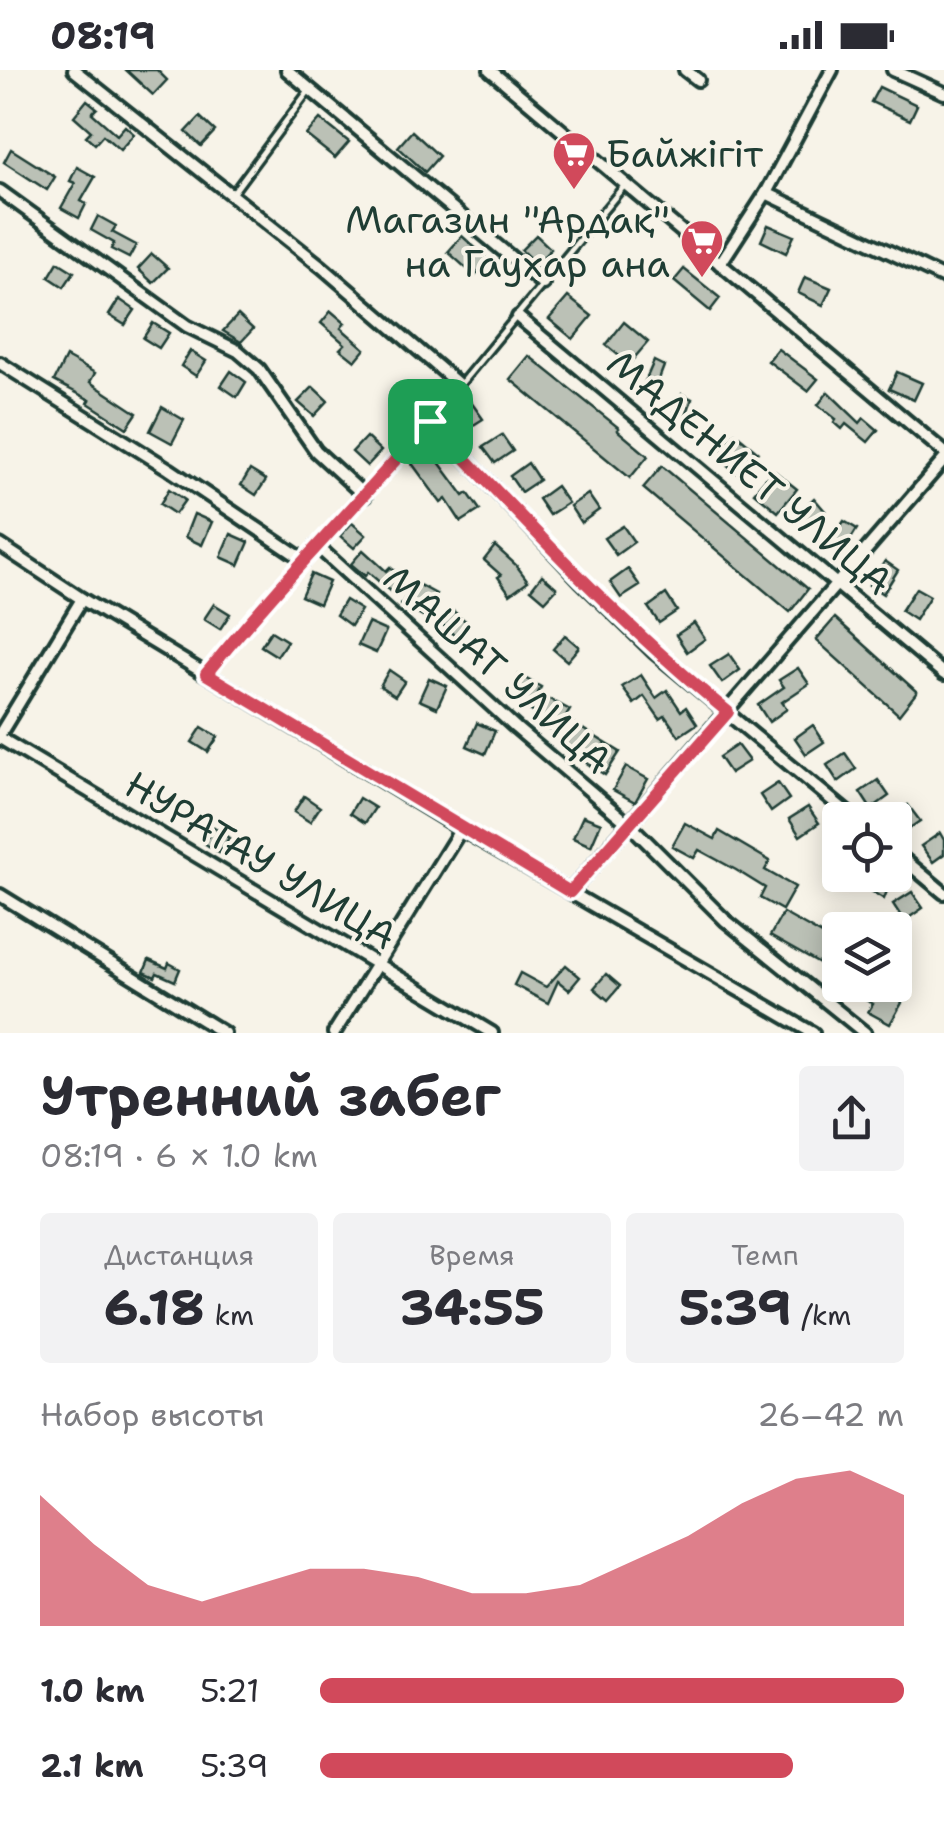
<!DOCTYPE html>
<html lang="ru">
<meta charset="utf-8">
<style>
:root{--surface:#fff;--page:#f2f2f3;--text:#2b2b33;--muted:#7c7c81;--accent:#d1495b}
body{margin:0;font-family:"Shantell Sans",sans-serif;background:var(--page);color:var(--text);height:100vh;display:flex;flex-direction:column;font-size:38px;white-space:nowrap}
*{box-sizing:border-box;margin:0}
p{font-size:32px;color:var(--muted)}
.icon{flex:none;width:55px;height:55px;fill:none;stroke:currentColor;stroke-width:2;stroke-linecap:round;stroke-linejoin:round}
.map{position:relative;height:963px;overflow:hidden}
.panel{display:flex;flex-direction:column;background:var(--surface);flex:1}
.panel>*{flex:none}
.buttons{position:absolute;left:822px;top:732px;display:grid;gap:20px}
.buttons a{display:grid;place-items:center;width:90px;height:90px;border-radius:10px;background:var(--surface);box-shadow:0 5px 25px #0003;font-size:50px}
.pin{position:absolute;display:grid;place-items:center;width:85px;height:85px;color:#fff;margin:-42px;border-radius:20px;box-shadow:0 5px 15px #0006}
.round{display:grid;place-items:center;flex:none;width:105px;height:105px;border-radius:10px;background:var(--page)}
.summary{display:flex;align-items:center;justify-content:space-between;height:170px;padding:0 40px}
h1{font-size:55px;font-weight:700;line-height:75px}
.figures{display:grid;grid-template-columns:repeat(3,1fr);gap:15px;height:170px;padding:10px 40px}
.figures div{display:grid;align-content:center;border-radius:10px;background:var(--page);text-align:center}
.figures b{font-size:50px;font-weight:700}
.figures small{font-size:28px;font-weight:400}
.figures p{font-size:28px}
.chart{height:280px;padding:20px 40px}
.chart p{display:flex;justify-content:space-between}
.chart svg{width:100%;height:180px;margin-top:10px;fill:var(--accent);opacity:.7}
ul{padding:0 40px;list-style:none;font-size:32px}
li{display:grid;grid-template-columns:160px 120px 1fr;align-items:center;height:75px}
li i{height:25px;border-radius:12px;background:var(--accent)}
.status{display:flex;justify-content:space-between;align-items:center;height:70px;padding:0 50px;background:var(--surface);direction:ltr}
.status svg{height:28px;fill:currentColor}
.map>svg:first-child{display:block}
.building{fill:#bbc1b6;stroke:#1f3d34;stroke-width:2.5}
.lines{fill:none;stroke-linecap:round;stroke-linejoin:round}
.service-casing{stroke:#1f3d34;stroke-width:12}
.minor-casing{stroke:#1f3d34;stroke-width:18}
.service{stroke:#f7f3e8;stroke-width:5}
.minor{stroke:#f7f3e8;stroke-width:10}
.route-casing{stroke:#fff;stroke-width:20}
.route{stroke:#d1495b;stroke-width:12}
.labels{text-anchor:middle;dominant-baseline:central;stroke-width:8;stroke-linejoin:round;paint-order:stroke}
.poi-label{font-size:38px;fill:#1f3d34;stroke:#f7f3e8;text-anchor:start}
.street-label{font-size:38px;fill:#1f3d34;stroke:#f7f3e8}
</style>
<div class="status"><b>08:19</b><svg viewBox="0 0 49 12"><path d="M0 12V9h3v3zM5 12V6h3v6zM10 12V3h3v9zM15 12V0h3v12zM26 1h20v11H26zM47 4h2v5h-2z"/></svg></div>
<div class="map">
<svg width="944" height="963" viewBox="0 0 944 963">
<rect width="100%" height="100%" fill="#f7f3e8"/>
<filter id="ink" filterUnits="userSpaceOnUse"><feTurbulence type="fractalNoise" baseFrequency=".01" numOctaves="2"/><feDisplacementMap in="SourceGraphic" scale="20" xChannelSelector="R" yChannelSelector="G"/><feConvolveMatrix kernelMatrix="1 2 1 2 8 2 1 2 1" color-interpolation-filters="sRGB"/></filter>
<g filter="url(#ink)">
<g class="building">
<polygon points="126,0 157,0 167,10 153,25"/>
<polygon points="879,17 917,35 910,50 871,32"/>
<polygon points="87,30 97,38 92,43 117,65 125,56 134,64 120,80 103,65 95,74 86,66 91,61 74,46"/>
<polygon points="200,47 215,61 201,76 186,62"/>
<polygon points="320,49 349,72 335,88 306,65"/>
<polygon points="412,61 439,86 425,102 398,77"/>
<polygon points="11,79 55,107 47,120 4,92"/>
<polygon points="77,97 95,107 81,131 86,134 79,148 61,138 75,113 70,111"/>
<polygon points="98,146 116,156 112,162 136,175 129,188 111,179 114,173 91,160"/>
<polygon points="768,155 794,166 786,183 761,171"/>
<polygon points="536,165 551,179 536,194 521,180"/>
<polygon points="462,166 489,190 475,206 448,182"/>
<polygon points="152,184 168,198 153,213 138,199"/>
<polygon points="58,192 74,202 64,217 49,207"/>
<polygon points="684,199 720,228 710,241 674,211"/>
<polygon points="805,207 831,218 823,235 798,223"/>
<polygon points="568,227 592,246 573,269 549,249"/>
<polygon points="119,229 135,240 125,255 109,245"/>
<polygon points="331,241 345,253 341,258 365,279 355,291 340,279 345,274 321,253"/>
<polygon points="238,245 253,259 241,272 223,261"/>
<polygon points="624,252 648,272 629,294 606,275"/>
<polygon points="153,253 169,263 159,278 143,268"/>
<polygon points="778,279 818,309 808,321 768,291"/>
<polygon points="190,281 206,291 196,306 181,296"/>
<polygon points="529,286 619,358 617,360 648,386 630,408 510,309"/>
<polygon points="66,287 95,303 90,312 137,343 127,358 88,333 90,330 54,311"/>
<polygon points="654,291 664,296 654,322 643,316"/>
<polygon points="231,301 246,312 237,327 221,316"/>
<polygon points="897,302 922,313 914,330 889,319"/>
<polygon points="313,317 328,331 314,346 298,332"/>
<polygon points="828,322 860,353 864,348 878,360 868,372 846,354 842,359 834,352 836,349 818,335"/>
<polygon points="682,324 692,329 683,355 671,349"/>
<polygon points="471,332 483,349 464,361 453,345"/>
<polygon points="162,337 184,350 172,373 150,361"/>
<polygon points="735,363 758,382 739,405 716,385"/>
<polygon points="502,365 513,381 495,393 483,377"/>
<polygon points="366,367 381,381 367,396 352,382"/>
<polygon points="430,380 464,426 468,423 480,440 461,452 446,429 441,433 411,392"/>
<polygon points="528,393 539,410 521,422 510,406"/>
<polygon points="662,396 808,519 790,542 643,418"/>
<polygon points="250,400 266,410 256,425 241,415"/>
<polygon points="773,400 797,419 778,442 754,422"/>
<polygon points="556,416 568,433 549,445 538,429"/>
<polygon points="169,419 185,430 175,444 160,434"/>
<polygon points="588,424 599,440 581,453 570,436"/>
<polygon points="814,428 825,441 804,460 793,448"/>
<polygon points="194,444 212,452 202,475 185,467"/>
<polygon points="844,451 857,459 842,483 829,474"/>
<polygon points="352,453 366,465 354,478 340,466"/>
<polygon points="623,456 634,472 616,485 604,468"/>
<polygon points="231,464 249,472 239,495 221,487"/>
<polygon points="495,476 516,495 528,511 510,524 498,507 501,505 484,490"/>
<polygon points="363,480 386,501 390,497 404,509 392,523 368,502 365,506 351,494"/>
<polygon points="885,491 898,500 883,524 869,515"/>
<polygon points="628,499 640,516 621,528 610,512"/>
<polygon points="311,504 329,512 319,534 301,526"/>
<polygon points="542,505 557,518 545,531 531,519"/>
<polygon points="414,512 436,524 423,547 401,535"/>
<polygon points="916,518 930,526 915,550 901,541"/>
<polygon points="666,524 677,541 659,553 648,537"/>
<polygon points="345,530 361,540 351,556 336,545"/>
<polygon points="214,534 230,544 220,559 204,549"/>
<polygon points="453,541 468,553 456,567 442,554"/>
<polygon points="835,548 917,622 899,645 816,570"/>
<polygon points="368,553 386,561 376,583 358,575"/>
<polygon points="694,553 705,569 687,582 676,565"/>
<polygon points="271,561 287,571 277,586 261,576"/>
<polygon points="565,565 579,577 567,591 553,579"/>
<polygon points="729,584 740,600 722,613 710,596"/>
<polygon points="798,598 809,614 782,632 787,639 769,652 758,635 784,617 779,610"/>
<polygon points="389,600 405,611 395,626 380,616"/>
<polygon points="519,605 541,617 538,623 570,640 565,648 620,682 605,705 559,675 563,667 535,651 538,645 506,627"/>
<polygon points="641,605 656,628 667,620 681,641 686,637 697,654 679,666 665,646 660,649 644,626 634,634 622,617"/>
<polygon points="429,608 447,616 437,638 419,630"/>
<polygon points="477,653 495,661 485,684 467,676"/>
<polygon points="813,655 824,672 806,684 795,668"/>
<polygon points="202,657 218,667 208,682 192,672"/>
<polygon points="737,675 749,691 730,703 719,687"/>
<polygon points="845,683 856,699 838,712 827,695"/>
<polygon points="626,697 648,709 635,732 613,720"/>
<polygon points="878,710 889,726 871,739 860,722"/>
<polygon points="778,713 789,729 771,742 760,725"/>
<polygon points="304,726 320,737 310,752 294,742"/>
<polygon points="359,728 375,738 365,753 350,743"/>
<polygon points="908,735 920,751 901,764 895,750 890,747"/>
<polygon points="808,737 819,753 800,766 789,749"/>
<polygon points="583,746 601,753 591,776 573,768"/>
<polygon points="685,753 715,769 719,761 770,791 765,800 795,817 782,840 760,828 765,818 736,800 699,780 694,788 672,776"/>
<polygon points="214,757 229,768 219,783 204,773"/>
<polygon points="940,763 944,770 944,784 933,792 921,776"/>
<polygon points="861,805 893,805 884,829 858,813"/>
<polygon points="912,822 923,838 904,851 893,834"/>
<polygon points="783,843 838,874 825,897 770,866"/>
<polygon points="149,890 167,898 169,893 180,899 175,911 157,903 155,907 144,902"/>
<polygon points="566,895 580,907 569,920 558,911 548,933 514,915 520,903 546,917"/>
<polygon points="606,904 620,916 608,930 594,918"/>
<polygon points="838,915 874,915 903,931 890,954 868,942 873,934"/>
</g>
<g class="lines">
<g class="service-casing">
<g id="service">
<polyline points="232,124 310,19"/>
<polyline points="206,603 265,531 365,426 430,351 624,116"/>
</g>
</g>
<g class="minor-casing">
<g id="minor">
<polyline points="74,0 322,197 458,314"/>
<polyline points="287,0 543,214"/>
<polyline points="490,0 944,382"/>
<polyline points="685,0 698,10"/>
<polyline points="893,0 944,23"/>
<polyline points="0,121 187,256 238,281 259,299 316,381 365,426"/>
<polyline points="766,123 944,208"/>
<polyline points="720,194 766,123 832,0"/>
<polyline points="518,247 944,604"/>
<polyline points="0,293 169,399 304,490"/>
<polyline points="430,351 581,511 654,582 856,750"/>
<polyline points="0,475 82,529 461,759 813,963"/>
<polyline points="317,476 516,658 630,755 725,850 865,963"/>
<polyline points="0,664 82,529"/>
<polyline points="0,668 492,963"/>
<polyline points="895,782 944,823"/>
<polyline points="570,822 944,390"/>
<polyline points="0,825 224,963"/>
<polyline points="334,963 461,759"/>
</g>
</g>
<use href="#service" class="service"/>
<use href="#minor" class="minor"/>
</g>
</g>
<g class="lines" filter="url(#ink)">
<g class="route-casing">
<path id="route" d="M430 351C527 453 619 553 728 642L570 822 206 604C277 516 356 436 430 351Z"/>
</g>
<use href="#route" class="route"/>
</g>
<defs>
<g id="supermarket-pin" transform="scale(2.25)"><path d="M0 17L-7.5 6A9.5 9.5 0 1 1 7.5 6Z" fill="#d1495b" stroke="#f7f3e8"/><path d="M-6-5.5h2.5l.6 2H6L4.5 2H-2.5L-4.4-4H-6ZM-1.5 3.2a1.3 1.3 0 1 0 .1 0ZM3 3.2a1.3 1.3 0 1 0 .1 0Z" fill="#fff"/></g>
</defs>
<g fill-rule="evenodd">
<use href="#supermarket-pin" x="574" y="83"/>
<use href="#supermarket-pin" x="702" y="171"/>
</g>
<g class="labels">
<g class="poi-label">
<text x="606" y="83">Байжігіт</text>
<text x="670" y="149" text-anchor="end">Магазин "Ардақ"<tspan x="670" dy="44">на Гаухар ана</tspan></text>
</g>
<g class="street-label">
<text transform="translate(750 402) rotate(40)">МАДЕНИЕТ УЛИЦА</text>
<text transform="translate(498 599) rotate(42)">МАШАТ УЛИЦА</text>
<text transform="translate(261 790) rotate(31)">НУРАТАУ УЛИЦА</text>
</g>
</g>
</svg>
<div class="buttons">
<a><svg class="icon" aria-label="locate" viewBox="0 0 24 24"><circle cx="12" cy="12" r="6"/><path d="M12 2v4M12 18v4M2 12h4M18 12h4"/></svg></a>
<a><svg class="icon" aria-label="layers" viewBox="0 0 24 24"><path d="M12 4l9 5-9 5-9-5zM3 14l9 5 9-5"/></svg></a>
</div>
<div class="pin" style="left:430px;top:351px;background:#1e9e55"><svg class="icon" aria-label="arrive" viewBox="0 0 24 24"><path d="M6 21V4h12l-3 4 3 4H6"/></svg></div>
</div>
<section class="panel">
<div class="summary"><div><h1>Утренний забег</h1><p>08:19 · 6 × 1.0 km</p></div><a class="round"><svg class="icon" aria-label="share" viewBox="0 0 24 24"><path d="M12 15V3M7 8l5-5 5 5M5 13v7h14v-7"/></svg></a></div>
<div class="figures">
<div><p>Дистанция</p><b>6.18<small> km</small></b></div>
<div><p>Время</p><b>34:55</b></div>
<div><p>Темп</p><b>5:39<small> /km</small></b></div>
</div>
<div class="chart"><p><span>Набор высоты</span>26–42 m</p>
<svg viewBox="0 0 160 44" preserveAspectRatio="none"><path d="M0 44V12L10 24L20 34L30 38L40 34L50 30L60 30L70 32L80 36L90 36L100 34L110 28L120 22L130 14L140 8L150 6L160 12V44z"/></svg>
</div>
<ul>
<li><b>1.0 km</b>5:21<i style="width:100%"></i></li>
<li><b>2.1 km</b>5:39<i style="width:81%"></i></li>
</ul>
</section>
